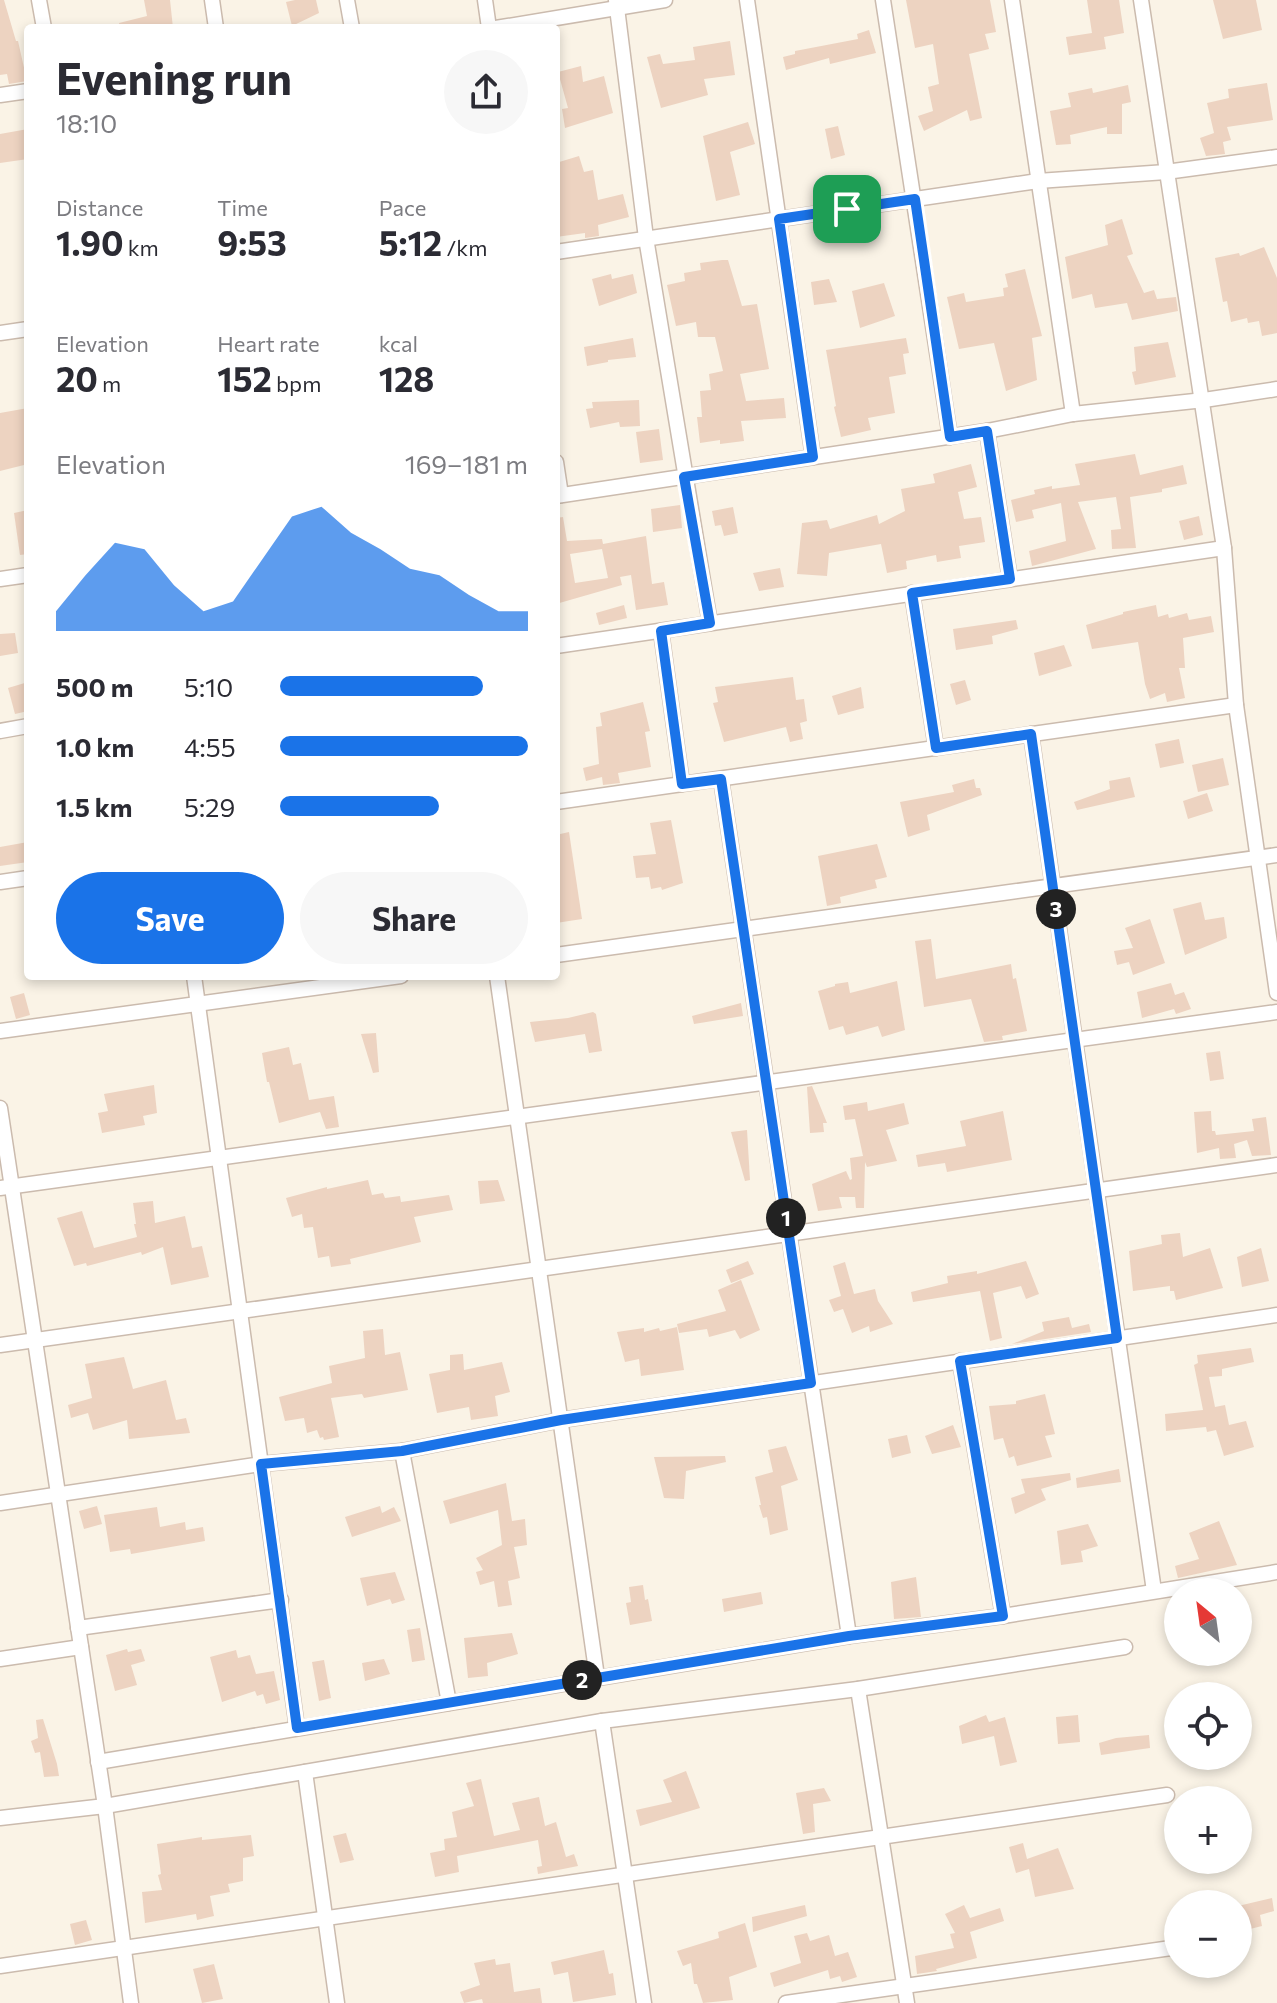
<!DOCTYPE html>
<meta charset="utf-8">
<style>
:root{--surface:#fff;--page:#f7f7f7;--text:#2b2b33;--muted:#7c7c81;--accent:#1a73e8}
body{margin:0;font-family:Commissioner,sans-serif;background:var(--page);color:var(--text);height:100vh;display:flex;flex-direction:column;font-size:30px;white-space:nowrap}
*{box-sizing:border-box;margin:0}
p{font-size:26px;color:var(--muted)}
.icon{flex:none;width:44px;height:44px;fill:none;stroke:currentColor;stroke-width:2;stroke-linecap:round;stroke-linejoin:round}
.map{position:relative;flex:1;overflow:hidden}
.drawer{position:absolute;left:24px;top:24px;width:536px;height:956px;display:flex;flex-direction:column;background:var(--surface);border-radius:8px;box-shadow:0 4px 12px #0003}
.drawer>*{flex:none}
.needle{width:52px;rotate:331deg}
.tools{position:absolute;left:1164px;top:1578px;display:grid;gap:16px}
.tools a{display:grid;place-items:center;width:88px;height:88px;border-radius:50%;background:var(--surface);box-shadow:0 4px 12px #0003;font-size:40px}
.pin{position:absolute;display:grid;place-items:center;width:68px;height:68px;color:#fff;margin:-34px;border-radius:16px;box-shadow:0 4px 12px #0006}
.km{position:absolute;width:40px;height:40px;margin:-20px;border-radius:50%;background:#222;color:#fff;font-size:22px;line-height:40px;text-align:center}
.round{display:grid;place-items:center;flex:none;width:84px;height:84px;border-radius:42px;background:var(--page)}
.head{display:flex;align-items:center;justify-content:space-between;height:136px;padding:0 32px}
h1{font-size:44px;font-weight:700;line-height:60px}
.figures{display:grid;grid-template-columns:repeat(3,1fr);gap:12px;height:136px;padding:8px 32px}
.figures div{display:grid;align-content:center}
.figures b{font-size:34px;font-weight:700}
.figures small{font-size:22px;font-weight:400}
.figures p{font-size:22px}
.chart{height:224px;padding:16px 32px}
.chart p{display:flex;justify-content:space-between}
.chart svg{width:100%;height:144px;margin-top:8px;fill:var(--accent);opacity:.7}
.cta{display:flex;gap:16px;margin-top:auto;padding:16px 32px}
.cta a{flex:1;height:92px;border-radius:48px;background:var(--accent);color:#fff;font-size:32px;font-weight:700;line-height:92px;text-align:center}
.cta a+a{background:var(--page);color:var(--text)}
ul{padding:0 32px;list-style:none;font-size:26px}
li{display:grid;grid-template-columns:128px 96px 1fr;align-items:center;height:60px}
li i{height:20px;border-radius:10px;background:var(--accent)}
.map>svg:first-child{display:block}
.building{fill:#edd3c1;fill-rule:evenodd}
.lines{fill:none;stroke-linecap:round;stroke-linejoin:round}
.minor-casing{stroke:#cbbbae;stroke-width:17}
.minor{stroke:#fff;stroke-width:14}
.route-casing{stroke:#fff;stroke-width:16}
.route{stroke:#1a73e8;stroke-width:10}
</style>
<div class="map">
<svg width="1277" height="2003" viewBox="0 0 1277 2003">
<rect width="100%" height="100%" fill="#faf3e6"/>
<g class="building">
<polygon points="0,0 4,0 16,41 18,41 27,81 9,84 7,74 0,75"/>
<polygon points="144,0 170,0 173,28 120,28 119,23 147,16"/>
<polygon points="295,0 316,0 319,13 292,26 286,2"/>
<polygon points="906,0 990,0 996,32 985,34 989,49 969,54 982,118 970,121 967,110 924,131 918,116 933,111 928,87 939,84 933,44 915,48"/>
<polygon points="1087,0 1119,0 1124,33 1104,37 1106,49 1069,55 1066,37 1092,33"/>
<polygon points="1213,0 1256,0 1262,30 1223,39"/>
<polygon points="869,30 876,53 830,64 829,58 786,70 783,57 795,54 795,51 858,39 857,34"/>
<polygon points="730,41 735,75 704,79 708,95 661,108 647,57 660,54 663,64 695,60 693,47"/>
<polygon points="581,66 583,82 604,76 613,113 565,128 562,109 568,108 558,72"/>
<polygon points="1267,83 1273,120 1227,127 1231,140 1223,142 1225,154 1206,156 1200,138 1214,133 1207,103 1229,98 1228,89"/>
<polygon points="1128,85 1131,102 1122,104 1122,134 1107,134 1107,127 1070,135 1071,144 1056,145 1050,111 1071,107 1068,93 1092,88 1093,93"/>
<polygon points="748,122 755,144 730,152 740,195 716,201 703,136"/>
<polygon points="838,126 845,155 831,159 825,129"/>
<polygon points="28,129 28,159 0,163 0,134"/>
<polygon points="579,156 584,172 593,170 598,200 623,194 629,217 598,225 599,236 585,238 585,233 556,237 556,163"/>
<polygon points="1122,219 1133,254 1127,256 1144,293 1154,290 1157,299 1176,297 1178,311 1132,320 1127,303 1095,308 1092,294 1072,299 1065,257 1108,245 1105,225"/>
<polygon points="1264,247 1277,278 1277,333 1262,336 1259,321 1248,323 1247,318 1231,322 1227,301 1223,302 1215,258 1239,253 1240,256"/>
<polygon points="722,260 728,260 742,306 757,304 769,369 740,374 746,401 784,398 786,418 741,421 744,441 720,444 720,440 700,443 697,417 702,417 700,391 711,390 709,374 723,371 715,337 698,337 696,322 676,326 667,285 685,281 684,273 701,270 700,263"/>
<polygon points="1025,269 1042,336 1032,338 1037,380 1006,391 994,343 959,349 947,297 964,293 966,302 1004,296 1003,288 1008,287 1005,274"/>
<polygon points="611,274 612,279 633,274 637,293 599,306 592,279"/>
<polygon points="829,279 837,302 814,305 811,282"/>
<polygon points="884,283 895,316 860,328 852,291"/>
<polygon points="633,338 636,357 608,360 608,362 587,366 584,347"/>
<polygon points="906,338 909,353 903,354 906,374 889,377 895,413 868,418 871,430 841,437 834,407 836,406 826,350"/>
<polygon points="1168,342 1176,377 1135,385 1132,372 1136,371 1134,347"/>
<polygon points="639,400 640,426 620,427 619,422 590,428 586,409 593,408 592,402"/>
<polygon points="28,408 28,464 0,471 0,413"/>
<polygon points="659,429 663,460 640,463 636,432"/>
<polygon points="1135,454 1140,475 1183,465 1187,484 1162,489 1162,492 1130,497 1136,548 1112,549 1111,530 1121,529 1116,497 1078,502 1096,549 1032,566 1029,551 1066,541 1061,503 1032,510 1034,518 1016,522 1011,500 1035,494 1034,490 1052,486 1052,489 1080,485 1075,464"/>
<polygon points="971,464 977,487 958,492 964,519 981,517 985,542 959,546 961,558 937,562 936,555 906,561 907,569 887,573 881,544 829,553 827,576 797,574 802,523 827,520 830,529 877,515 879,524 905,511 901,489 935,483 933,474"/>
<polygon points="680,505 682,528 653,532 651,509"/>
<polygon points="733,507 738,533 724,536 721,525 715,526 712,511"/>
<polygon points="28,510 28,554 20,555 14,513"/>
<polygon points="1199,516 1203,535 1184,540 1179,521"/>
<path d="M563 517 567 541 602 539 603 544 646 536 652 584 664 582 668 605 636 610 631 575 620 577 622 585 556 604V518ZM602 549 608 578 575 583 570 554Z"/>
<polygon points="780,568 784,587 759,591 753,573"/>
<polygon points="624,605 627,618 599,625 596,613"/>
<polygon points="1156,605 1158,617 1168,614 1169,618 1187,613 1189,620 1211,616 1214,632 1183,638 1185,668 1179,668 1185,698 1167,702 1165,693 1150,699 1145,684 1138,642 1092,649 1086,625 1123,614 1123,612"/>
<polygon points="1016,620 1018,629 992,636 993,644 956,650 953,629"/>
<polygon points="15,633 18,653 0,656 0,634"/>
<polygon points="1064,645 1072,666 1039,676 1034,653"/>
<polygon points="793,677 796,700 804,699 807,721 800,723 803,739 790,742 786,727 724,742 713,703 718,702 715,687"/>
<polygon points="965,680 971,700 956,705 950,684"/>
<polygon points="28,682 28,711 15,714 8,688"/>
<polygon points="861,687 864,708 838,715 832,696"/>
<polygon points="643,702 650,731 645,732 651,767 618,773 620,783 603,785 602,777 586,781 583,768 599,764 596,727 602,726 600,713"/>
<polygon points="1179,739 1184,763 1160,768 1155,744"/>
<polygon points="1223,758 1229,785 1198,792 1192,765"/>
<polygon points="1130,777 1135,797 1077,810 1074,802 1110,789 1109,781"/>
<polygon points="974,779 976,788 980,788 982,795 927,815 930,830 908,837 900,802 954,792 952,785"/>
<polygon points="1207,793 1213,811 1188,819 1183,801"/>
<polygon points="671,820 683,883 662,890 661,887 651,889 649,877 636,878 633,856 656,854 650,823"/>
<polygon points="569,832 582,919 556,923 556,835"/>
<polygon points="28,842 28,862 0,866 0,847"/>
<polygon points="877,844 887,877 875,880 877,888 840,897 841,903 827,906 818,856"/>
<polygon points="1201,902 1205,920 1224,917 1227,938 1185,955 1173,909"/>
<polygon points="1150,919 1165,963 1133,975 1129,962 1117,965 1114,951 1133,948 1125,928"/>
<polygon points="931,939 936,979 1011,964 1013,979 1016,978 1027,1031 1002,1036 1003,1040 984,1042 971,999 924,1007 915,941"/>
<polygon points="897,981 905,1030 882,1037 878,1026 846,1035 843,1026 829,1030 818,991 835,986 835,984 848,982 850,993"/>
<polygon points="1171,983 1175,995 1184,992 1191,1009 1176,1014 1174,1009 1142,1018 1137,992"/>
<polygon points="24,993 30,1015 16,1019 10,997"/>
<polygon points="741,1003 743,1016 694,1024 692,1016"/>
<polygon points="593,1012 596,1014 602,1051 589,1053 585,1034 535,1042 530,1022 568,1018"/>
<polygon points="376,1033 379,1072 373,1073 361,1034"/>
<polygon points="289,1047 293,1065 301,1063 309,1100 334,1096 339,1127 326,1129 320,1112 279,1123 269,1082 267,1082 262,1053"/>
<polygon points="1220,1051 1224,1079 1210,1081 1206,1053"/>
<polygon points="154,1085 157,1113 143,1116 145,1125 102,1133 98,1113 108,1111 104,1094"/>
<polygon points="812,1086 827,1123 823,1123 824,1132 810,1133 807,1087"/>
<polygon points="867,1102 868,1111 904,1103 909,1124 886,1130 897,1161 867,1167 865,1162 864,1208 856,1208 855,1197 839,1197 842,1208 818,1211 812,1184 846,1171 850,1180 852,1179 850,1158 863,1156 855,1119 845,1120 843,1106"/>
<polygon points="1003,1111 1012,1160 947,1172 945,1163 918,1167 916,1155 966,1146 960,1121"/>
<polygon points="1211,1111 1212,1131 1215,1131 1216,1135 1254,1131 1252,1119 1266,1117 1271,1155 1252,1156 1247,1140 1234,1144 1236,1158 1220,1159 1219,1148 1197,1153 1194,1112"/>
<polygon points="747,1130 750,1180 745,1181 731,1132"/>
<polygon points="368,1180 372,1195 383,1193 385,1198 400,1196 401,1202 449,1195 453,1210 414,1217 421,1242 350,1259 351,1264 331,1267 329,1256 318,1258 313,1227 304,1228 302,1214 292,1217 286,1198 327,1187 327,1189"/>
<polygon points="498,1180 505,1201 480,1204 478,1181"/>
<polygon points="153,1201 155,1223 185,1216 192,1248 202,1246 209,1277 171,1285 163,1247 142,1255 141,1252 87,1266 86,1263 74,1266 57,1218 82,1211 94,1248 137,1237 134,1224 136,1224 133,1203"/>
<polygon points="1180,1233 1183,1257 1210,1248 1223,1288 1176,1300 1174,1291 1170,1291 1170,1286 1133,1291 1129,1251 1162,1244 1161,1235"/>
<polygon points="1261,1248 1269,1281 1242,1287 1237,1257"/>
<polygon points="748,1261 754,1274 731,1283 726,1270"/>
<polygon points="1026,1261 1039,1294 1026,1299 1021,1286 993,1293 1002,1338 990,1341 980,1291 913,1302 911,1292 948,1283 947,1276 977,1271 977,1274"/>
<polygon points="845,1262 854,1294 875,1289 878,1301 893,1324 870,1332 869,1326 852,1333 843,1309 834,1312 829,1300 841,1296 833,1266"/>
<polygon points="741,1280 760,1330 740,1339 735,1330 709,1337 707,1329 679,1333 677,1324 726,1311 718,1290"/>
<polygon points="1069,1317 1072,1328 1089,1324 1091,1332 1012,1344 1044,1331 1042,1322"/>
<polygon points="677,1327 684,1370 641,1376 639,1359 625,1362 617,1332 644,1328 644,1332 659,1328 660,1331"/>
<polygon points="383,1329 385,1355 400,1352 408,1390 364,1398 362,1394 331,1398 339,1437 324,1440 323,1437 320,1438 317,1430 307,1433 304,1418 285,1421 279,1397 332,1383 329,1366 365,1358 363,1331"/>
<polygon points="1251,1348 1254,1362 1222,1369 1222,1376 1209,1377 1215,1407 1225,1405 1229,1425 1246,1421 1254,1447 1224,1456 1216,1430 1207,1432 1206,1427 1166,1431 1165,1414 1203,1410 1194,1365 1198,1363 1197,1355"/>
<polygon points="463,1354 464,1370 502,1362 510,1392 495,1396 498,1416 471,1420 469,1407 437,1413 429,1374 450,1370 450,1355"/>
<polygon points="124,1357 133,1389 166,1380 176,1420 186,1418 190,1433 129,1439 127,1420 93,1430 88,1413 71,1418 68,1405 92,1398 85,1364"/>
<polygon points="1045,1394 1055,1434 1045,1436 1052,1457 1017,1466 1014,1456 1009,1458 1003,1438 994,1440 989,1406 1016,1404 1016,1401"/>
<polygon points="953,1425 961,1447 932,1454 925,1436"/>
<polygon points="907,1435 911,1453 892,1458 888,1439"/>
<polygon points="786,1446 798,1480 781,1486 788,1530 770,1535 767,1517 763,1518 759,1505 761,1505 755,1477 773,1472 768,1450"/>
<polygon points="725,1456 726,1462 686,1471 684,1499 664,1498 654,1457"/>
<polygon points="1119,1469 1121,1482 1077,1488 1076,1478"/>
<polygon points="1070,1473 1071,1480 1041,1489 1046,1500 1015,1514 1011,1498 1025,1493 1021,1479"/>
<polygon points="506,1483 512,1521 525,1519 527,1545 514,1547 520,1578 508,1581 512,1605 498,1607 494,1581 480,1585 476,1572 483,1570 476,1558 502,1545 498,1510 450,1524 443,1501"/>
<polygon points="97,1506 102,1524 84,1529 79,1511"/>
<polygon points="380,1506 382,1513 394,1507 401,1521 352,1537 345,1517"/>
<polygon points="157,1507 160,1527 185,1522 186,1530 203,1527 205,1541 131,1554 130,1549 110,1552 104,1515"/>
<polygon points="1219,1521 1237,1565 1178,1578 1175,1566 1199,1559 1189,1533"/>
<polygon points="1088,1524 1098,1546 1081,1551 1083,1562 1061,1565 1057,1531"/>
<polygon points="395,1572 405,1600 392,1604 390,1599 367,1606 360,1578"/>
<polygon points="916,1577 921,1617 894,1619 891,1582"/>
<polygon points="643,1585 645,1600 648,1599 652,1621 630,1625 626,1603 631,1602 629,1587"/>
<polygon points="761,1592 763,1604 724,1612 722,1599"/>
<polygon points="420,1628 425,1660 412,1662 407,1630"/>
<polygon points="512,1633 518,1654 487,1663 488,1676 468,1678 464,1638"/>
<polygon points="127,1649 128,1652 141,1649 145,1661 131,1665 137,1685 115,1691 106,1655"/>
<polygon points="236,1650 238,1658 250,1655 256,1674 274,1671 280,1700 266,1704 263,1694 257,1696 255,1691 222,1702 210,1657"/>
<polygon points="384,1659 390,1674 365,1681 362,1663"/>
<polygon points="324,1660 331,1698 319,1701 312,1662"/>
<polygon points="986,1715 989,1722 1005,1717 1017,1762 1000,1766 994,1736 962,1744 959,1726"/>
<polygon points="1078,1715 1080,1742 1058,1744 1056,1717"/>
<polygon points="43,1719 57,1764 59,1776 44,1777 40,1752 35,1753 31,1741 38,1738 36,1720"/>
<polygon points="1149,1735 1150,1748 1101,1755 1099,1743 1116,1738"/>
<polygon points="686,1771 700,1808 640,1826 636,1810 672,1802 663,1780"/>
<polygon points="481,1779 494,1836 520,1830 512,1803 539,1797 545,1826 556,1822 566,1857 574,1854 578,1866 538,1874 537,1867 542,1866 538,1840 457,1856 459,1872 435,1877 430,1853 445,1850 444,1839 457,1837 452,1812 474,1806 466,1783"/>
<polygon points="824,1788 831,1801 813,1804 815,1832 803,1834 796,1793"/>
<polygon points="346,1833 354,1860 340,1863 333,1836"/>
<polygon points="251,1835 254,1856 243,1858 243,1881 228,1884 230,1892 210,1896 214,1916 197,1920 196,1914 145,1923 142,1892 162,1890 158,1875 161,1874 157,1844 202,1837 202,1840"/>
<polygon points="1023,1843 1027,1859 1058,1848 1074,1889 1035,1897 1029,1869 1016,1873 1009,1847"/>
<polygon points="1272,1898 1274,1911 1260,1915 1262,1926 1238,1932 1238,1906"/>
<polygon points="805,1905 807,1916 753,1932 752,1917"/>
<polygon points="964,1905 970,1918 1000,1908 1004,1921 970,1932 977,1958 936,1969 937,1971 917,1974 915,1956 954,1948 950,1934 955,1933 945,1914"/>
<polygon points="86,1920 92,1940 75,1945 70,1924"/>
<polygon points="745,1923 757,1967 729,1977 733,2000 703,2003 697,1984 694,1984 691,1963 683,1966 677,1951 719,1938 718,1932"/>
<polygon points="807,1933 810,1941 829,1935 835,1956 848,1952 857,1977 842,1982 840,1976 830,1979 828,1970 774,1987 770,1973 801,1963 794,1936"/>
<polygon points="604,1950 609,1974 613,1973 616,1995 573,2002 568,1972 554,1975 551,1962"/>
<polygon points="495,1959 496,1965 510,1963 514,1992 540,1988 542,2003 483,2003 482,1999 464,2003 460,1992 480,1985 474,1963"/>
<polygon points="214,1964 223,1999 202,2003 193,1969"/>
</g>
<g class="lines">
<g class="minor-casing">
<g id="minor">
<polyline points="39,0 44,28"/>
<polyline points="212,0 216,28"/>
<polyline points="347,0 352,28"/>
<polyline points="485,0 489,28"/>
<polyline points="616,0 646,238 710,623"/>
<polyline points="747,0 813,457"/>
<polyline points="883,0 950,437"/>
<polyline points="1012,0 1073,414"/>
<polyline points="1141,0 1224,548 1236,705 1277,993"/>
<polyline points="496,28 665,0"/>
<polyline points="0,95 28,91"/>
<polyline points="556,252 1038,181 1166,172 1277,157"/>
<polyline points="0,333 28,329"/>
<polyline points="987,431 1010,579"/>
<polyline points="556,462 561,495"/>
<polyline points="556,496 987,431 1073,414 1204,400 1277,389"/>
<polyline points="0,579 28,575"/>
<polyline points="912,593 936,748"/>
<polyline points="661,631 682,784"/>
<polyline points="556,646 1224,548"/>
<polyline points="0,731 28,726"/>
<polyline points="1031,734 1154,1591"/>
<polyline points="721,779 849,1636"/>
<polyline points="556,802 1236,705"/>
<polyline points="0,882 28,878"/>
<polyline points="556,955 1277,855"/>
<polyline points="194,976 297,1728"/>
<polyline points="497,976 597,1677"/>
<polyline points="0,1031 401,976"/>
<polyline points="0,1108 105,1806 131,2003"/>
<polyline points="0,1188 1277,1012"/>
<polyline points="0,1345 1277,1165"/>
<polyline points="960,1361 1003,1616"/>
<polyline points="402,1451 449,1703"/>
<polyline points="0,1503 261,1464 402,1451 561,1420 1277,1315"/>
<polyline points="78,1628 281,1600"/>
<polyline points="0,1659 81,1647"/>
<polyline points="858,1689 907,2003"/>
<polyline points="602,1721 644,2003"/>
<polyline points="98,1762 849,1636 1003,1616 1277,1572"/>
<polyline points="305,1772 337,2003"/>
<polyline points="0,1818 105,1806 602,1721 858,1689 1125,1647"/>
<polyline points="0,1966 1167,1795"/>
<polyline points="786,2003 1178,1947"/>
</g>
</g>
<use href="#minor" class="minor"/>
</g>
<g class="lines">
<g class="route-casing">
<polygon id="route" points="915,199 950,437 987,431 1010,579 912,593 936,748 1031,734 1117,1338 960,1361 1003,1616 849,1636 297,1728 261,1464 402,1451 561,1420 811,1383 721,779 682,784 661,631 710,623 684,477 813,457 779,219"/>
</g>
<use href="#route" class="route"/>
</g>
</svg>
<div class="tools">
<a><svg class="needle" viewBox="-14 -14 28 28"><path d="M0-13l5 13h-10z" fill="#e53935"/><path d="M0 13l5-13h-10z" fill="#7c7c81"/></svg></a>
<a><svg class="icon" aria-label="locate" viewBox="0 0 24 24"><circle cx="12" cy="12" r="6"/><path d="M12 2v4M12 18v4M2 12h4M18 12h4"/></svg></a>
<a>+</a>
<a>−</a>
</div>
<div class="pin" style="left:847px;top:209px;background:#1e9e55"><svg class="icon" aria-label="arrive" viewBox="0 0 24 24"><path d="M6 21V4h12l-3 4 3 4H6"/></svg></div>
<b class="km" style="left:786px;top:1218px">1</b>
<b class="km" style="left:582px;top:1680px">2</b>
<b class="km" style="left:1056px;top:909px">3</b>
<section class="drawer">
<div class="head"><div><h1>Evening run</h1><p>18:10</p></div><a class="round"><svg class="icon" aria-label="share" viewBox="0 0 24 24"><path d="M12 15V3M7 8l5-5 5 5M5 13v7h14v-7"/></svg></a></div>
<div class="figures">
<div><p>Distance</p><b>1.90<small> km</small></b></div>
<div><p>Time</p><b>9:53</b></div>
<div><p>Pace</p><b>5:12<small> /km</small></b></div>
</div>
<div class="figures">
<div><p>Elevation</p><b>20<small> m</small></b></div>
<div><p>Heart rate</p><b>152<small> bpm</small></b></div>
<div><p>kcal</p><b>128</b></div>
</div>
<div class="chart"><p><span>Elevation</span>169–181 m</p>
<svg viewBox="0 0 160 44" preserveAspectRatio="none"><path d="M0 44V38L10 27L20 17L30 19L40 30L50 38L60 35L70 22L80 9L90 6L100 14L110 19L120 25L130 27L140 33L150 38L160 38V44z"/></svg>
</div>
<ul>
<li><b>500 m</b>5:10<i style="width:82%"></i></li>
<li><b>1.0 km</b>4:55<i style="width:100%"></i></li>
<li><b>1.5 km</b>5:29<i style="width:64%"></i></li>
</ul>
<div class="cta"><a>Save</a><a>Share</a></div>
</section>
</div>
